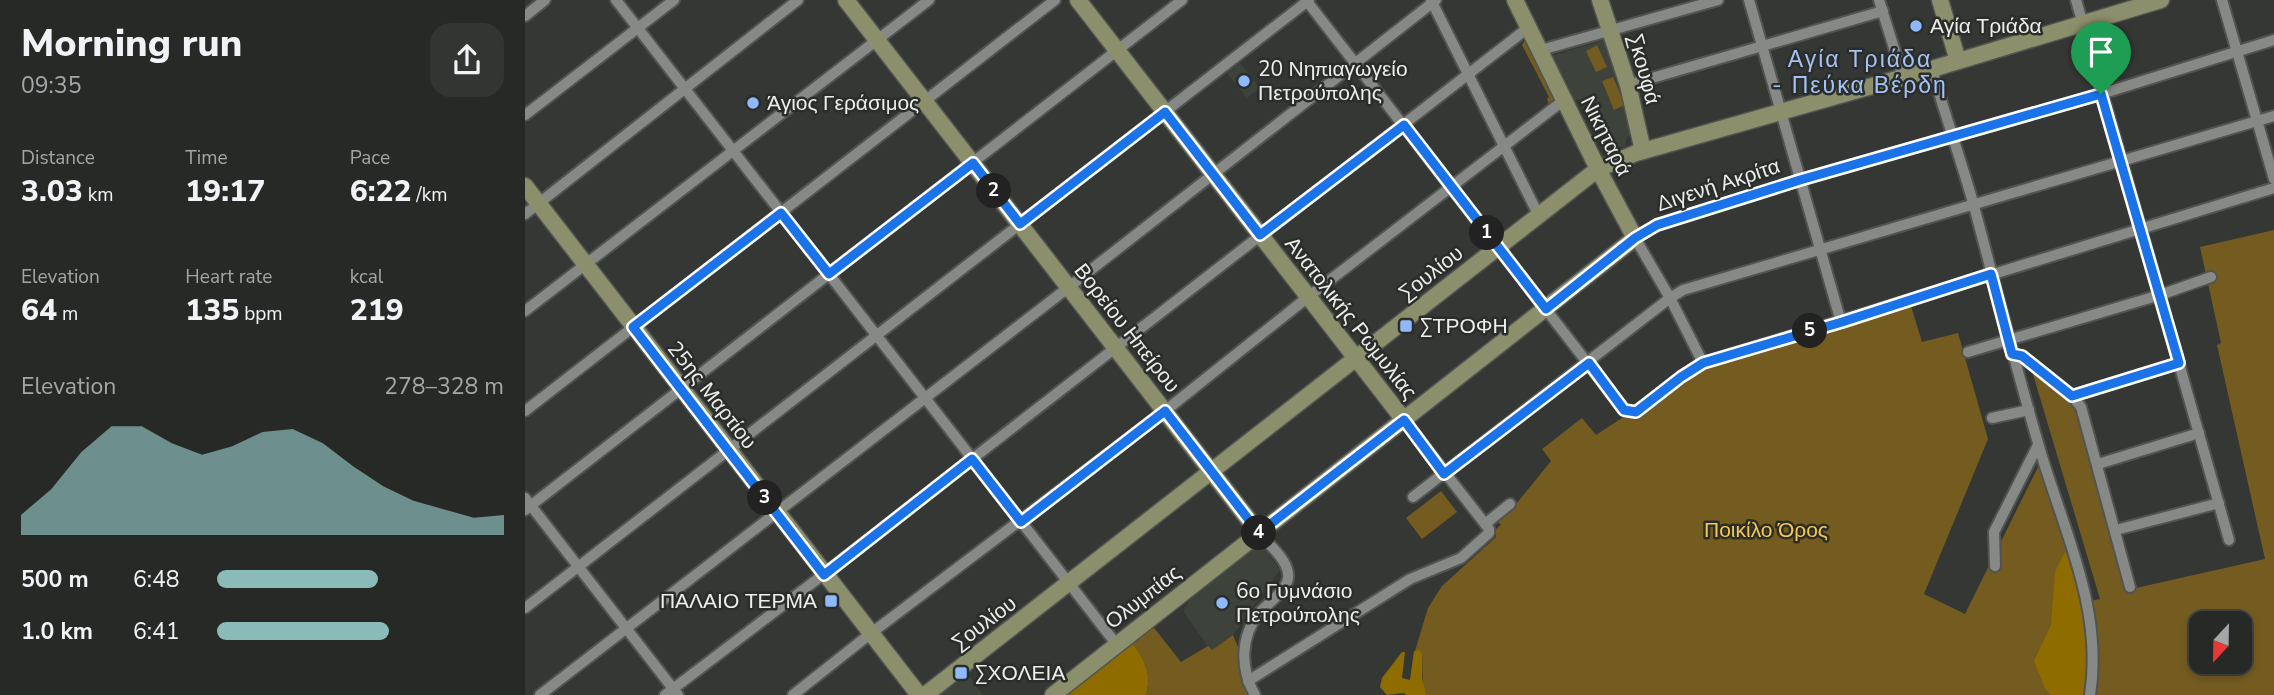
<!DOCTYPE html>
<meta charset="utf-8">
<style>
:root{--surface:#272926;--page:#333532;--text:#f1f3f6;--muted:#a4a6a7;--line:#434543;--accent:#8bbbb9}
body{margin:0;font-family:"Nunito Sans",sans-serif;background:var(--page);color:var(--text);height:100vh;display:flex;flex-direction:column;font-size:26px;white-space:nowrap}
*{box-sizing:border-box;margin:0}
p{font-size:23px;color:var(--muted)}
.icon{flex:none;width:38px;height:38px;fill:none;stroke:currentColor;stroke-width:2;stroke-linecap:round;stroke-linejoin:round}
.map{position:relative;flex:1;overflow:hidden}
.drawer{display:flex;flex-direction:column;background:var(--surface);width:525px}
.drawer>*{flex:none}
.needle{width:46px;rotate:202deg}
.buttons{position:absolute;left:1664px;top:611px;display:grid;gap:14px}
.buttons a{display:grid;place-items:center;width:63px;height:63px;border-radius:14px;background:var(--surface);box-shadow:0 4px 10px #0003,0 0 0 2px var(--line);font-size:35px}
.pin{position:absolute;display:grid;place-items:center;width:60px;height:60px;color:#fff;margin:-72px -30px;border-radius:50% 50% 50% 0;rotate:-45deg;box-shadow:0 0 7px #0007}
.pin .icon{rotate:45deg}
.km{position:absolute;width:35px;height:35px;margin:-18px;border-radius:50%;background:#222;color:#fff;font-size:19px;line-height:35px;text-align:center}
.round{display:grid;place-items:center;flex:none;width:74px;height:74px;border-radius:21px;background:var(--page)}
.headline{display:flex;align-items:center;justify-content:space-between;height:119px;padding:0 21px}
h1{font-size:38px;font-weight:800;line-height:52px}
.stats{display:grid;grid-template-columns:repeat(3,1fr);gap:10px;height:119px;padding:7px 21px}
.stats div{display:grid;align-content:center}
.stats b{font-size:30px;font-weight:800}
.stats small{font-size:19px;font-weight:400}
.stats p{font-size:19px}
.chart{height:196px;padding:14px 21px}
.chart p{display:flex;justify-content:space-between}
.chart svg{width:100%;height:126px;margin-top:7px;fill:var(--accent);opacity:.7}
ul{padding:0 21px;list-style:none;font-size:23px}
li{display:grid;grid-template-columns:112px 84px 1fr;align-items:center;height:52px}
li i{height:18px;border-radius:9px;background:var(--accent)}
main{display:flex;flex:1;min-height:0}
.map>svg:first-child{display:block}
.built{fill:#3d423a}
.green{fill:#745c21;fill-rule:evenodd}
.forest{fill:#8e6c00}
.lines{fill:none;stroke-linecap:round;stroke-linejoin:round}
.street-casing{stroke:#525451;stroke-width:14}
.secondary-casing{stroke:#525451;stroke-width:19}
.street{stroke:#868985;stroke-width:10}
.secondary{stroke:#8b8f6b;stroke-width:16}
.route-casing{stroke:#fff;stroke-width:14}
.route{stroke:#1a73e8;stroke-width:9}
.poi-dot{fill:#8fb8fd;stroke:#2a2d29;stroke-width:2.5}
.labels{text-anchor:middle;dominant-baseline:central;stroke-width:5;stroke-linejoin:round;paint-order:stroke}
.poi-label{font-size:21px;fill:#eceeec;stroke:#2a2d29;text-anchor:start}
.street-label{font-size:21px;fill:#eceeec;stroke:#2a2d29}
.park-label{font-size:21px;fill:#f6c751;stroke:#2a2d29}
.neighbourhood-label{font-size:23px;letter-spacing:2px;fill:#a3c2f5;stroke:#2a2d29}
</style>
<main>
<section class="drawer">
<div class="headline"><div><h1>Morning run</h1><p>09:35</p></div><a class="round"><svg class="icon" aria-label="share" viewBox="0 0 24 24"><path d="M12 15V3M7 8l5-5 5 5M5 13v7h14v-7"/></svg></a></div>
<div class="stats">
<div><p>Distance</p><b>3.03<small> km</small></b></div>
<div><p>Time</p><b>19:17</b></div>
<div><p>Pace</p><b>6:22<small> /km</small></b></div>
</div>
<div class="stats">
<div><p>Elevation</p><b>64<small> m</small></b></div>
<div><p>Heart rate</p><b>135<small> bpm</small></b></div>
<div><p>kcal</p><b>219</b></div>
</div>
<div class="chart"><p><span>Elevation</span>278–328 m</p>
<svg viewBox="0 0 160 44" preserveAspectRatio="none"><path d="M0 44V37L10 28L20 15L30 6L40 6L50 12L60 16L70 13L80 8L90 7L100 12L110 20L120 27L130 32L140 35L150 38L160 37V44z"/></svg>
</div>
<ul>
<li><b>500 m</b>6:48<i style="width:56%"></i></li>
<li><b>1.0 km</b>6:41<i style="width:60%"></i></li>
</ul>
</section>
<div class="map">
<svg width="1749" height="695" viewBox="0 0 1749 695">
<rect width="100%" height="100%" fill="#343733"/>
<g class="built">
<polygon points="1080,40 1084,43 1107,134 1102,137 1100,146 1082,151 1079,145 1075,146 1053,99 1048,100 1026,56"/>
<polygon points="715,63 735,88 722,98 702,73"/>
<polygon points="733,541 755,570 708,635 686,651 658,611 669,594"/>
<polygon points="441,672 458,695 416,695 414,693"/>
</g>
<g class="green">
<polygon points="1000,40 1003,40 1032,98 1024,105 1022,99 1024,97 997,45"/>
<polygon points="1072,45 1082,67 1071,72 1061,51"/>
<polygon points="1088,77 1100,105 1089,110 1077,81"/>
<path d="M1749 230V695H898L897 653 890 651 903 608 917 586 971 537V529L976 525 972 521 991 504 1026 461 1017 449 1057 418 1071 435 1103 414 1112 419 1172 374 1185 368 1386 306 1397 342 1433 333 1463 439 1399 594 1440 614 1515 463 1541 550 1539 556 1553 604 1575 599 1507 371 1553 409 1602 590 1740 559 1692 345 1696 343 1675 247ZM1676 623H1715V662H1676Z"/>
<polygon points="916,491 932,512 897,539 881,518"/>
<path d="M626 624 656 662 683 646 687 650 708 635 716 654 726 695H621C628 672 618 659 606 640Z"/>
</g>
<g class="forest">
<polygon points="1541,550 1557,599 1564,635 1562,695 1526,695 1520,688 1509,661 1526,625 1530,572"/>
<path d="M606 640C618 659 628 672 621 695H535Z"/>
<polygon points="894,650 897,653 897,678 901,695 881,695 879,693 862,695 855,687 857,678 877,652 880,652 877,678 885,680 889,651"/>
</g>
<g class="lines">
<g class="street-casing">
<g id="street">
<polyline points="91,0 592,645"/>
<polyline points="781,0 1099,410 1111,413 1156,377 1178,363 1749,188"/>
<polyline points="906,0 1014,216"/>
<polyline points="1224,0 1316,322"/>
<polyline points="1354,0 1378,77"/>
<polyline points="1551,0 1704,540"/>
<polyline points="1697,0 1749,179"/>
<polyline points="0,16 20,0"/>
<polyline points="1016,50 1193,0"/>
<path d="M1407 69C1420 115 1436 160 1449 206 1470 285 1490 364 1513 443 1536 525 1579 607 1565 695"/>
<polyline points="1103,85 1358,11"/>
<polyline points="0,115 149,0"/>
<polyline points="0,214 273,0"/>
<polyline points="0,311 404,0"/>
<polyline points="1443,352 1635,295 1686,277"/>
<polyline points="1487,354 1497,356 1547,396 1556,407 1605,587"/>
<polyline points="1178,363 1145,298 1110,238 1132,225 1275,180 1576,94 1749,40"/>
<polyline points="1547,396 1654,363"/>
<polyline points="0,411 530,0"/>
<polyline points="1467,418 1504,410"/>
<polyline points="1573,464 1674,433"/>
<polyline points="888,497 1145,298 1158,290 1749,116"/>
<polyline points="0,498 153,695"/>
<polyline points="0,510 657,0"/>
<polyline points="960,524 985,504"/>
<polyline points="1591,530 1694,503"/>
<polyline points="1470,566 1469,532 1513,445"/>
<polyline points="0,608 784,0"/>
<polyline points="723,681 885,579 936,558 964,533 964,529 879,420"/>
<polyline points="15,695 544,287 911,0"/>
<polyline points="140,695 299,574 1004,27"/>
<polyline points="268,695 345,634 640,411 783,297 1039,100"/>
<path d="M730 695C715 669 715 636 735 612 744 602 766 588 763 573 761 558 743 544 734 533"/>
</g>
</g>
<g class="secondary-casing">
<g id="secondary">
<polyline points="321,0 734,533"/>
<polyline points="553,0 879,420"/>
<polyline points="1075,0 1103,85 1118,151"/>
<polyline points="1415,0 1433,61"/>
<polyline points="0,186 394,695"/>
<polyline points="400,695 1073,169 1111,153 1407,69 1636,0"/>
<polyline points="528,695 1110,238 1073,169 990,0"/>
</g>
</g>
<use href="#street" class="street"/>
<use href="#secondary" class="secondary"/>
</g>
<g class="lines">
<g class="route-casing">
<polygon id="route" points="1576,94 1654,363 1547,396 1497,356 1487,354 1466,274 1317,322 1178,363 1156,377 1111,412 1099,410 1064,363 919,474 879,420 734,533 640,411 496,522 447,459 299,575 108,327 256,213 304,274 448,163 495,224 640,112 735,235 879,125 1021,309 1110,238 1132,225 1275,180"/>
</g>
<use href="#route" class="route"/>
</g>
<g class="poi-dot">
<circle cx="1391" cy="26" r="7"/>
<circle cx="719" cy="81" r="7"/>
<circle cx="228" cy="103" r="7"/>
<rect x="874" y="319" width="14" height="14" rx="3.5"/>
<rect x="299" y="594" width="14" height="14" rx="3.5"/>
<circle cx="697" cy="603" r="7"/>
<rect x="429" y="666" width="14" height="14" rx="3.5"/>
</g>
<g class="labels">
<g class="poi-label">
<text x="1405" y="26">Αγία Τριάδα</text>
<text x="733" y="69">20 Νηπιαγωγείο<tspan x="733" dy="24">Πετρούπολης</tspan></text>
<text x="242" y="103">Άγιος Γεράσιμος</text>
<text x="895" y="326">ΣΤΡΟΦΗ</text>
<text x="711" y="591">6ο Γυμνάσιο<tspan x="711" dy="24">Πετρούπολης</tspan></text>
<text x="292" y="601" text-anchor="end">ΠΑΛΑΙΟ ΤΕΡΜΑ</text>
<text x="450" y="673">ΣΧΟΛΕΙΑ</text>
</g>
<g class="street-label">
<text transform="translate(1119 69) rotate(75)">Σκουφά</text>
<text transform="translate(1081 136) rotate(63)">Νικηταρά</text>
<text transform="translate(1193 185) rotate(-18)">Διγενή Ακρίτα</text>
<text transform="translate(906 273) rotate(-38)">Σουλίου</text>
<text transform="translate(826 318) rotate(52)">Ανατολικής Ρωμυλίας</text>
<text transform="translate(602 328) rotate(52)">Βορείου Ηπείρου</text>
<text transform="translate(187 395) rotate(52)">25ης Μαρτίου</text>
<text transform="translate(618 597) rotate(-38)">Ολυμπίας</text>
<text transform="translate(459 623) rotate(-37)">Σουλίου</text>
</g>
<g class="park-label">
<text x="1241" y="530">Ποικίλο Όρος</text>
</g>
<g class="neighbourhood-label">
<text x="1335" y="59">Αγία Τριάδα<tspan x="1335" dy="26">- Πεύκα Βέρδη</tspan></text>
</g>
</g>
</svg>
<div class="buttons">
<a><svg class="needle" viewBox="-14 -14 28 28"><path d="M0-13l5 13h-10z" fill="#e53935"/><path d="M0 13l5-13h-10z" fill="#a4a6a7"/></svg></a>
</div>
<div class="pin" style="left:1576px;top:94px;background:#1e9e55"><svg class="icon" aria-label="arrive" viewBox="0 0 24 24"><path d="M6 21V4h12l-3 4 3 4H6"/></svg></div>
<b class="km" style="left:962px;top:233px">1</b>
<b class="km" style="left:469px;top:191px">2</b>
<b class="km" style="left:240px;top:498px">3</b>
<b class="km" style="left:734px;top:533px">4</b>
<b class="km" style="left:1285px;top:331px">5</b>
</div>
</main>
